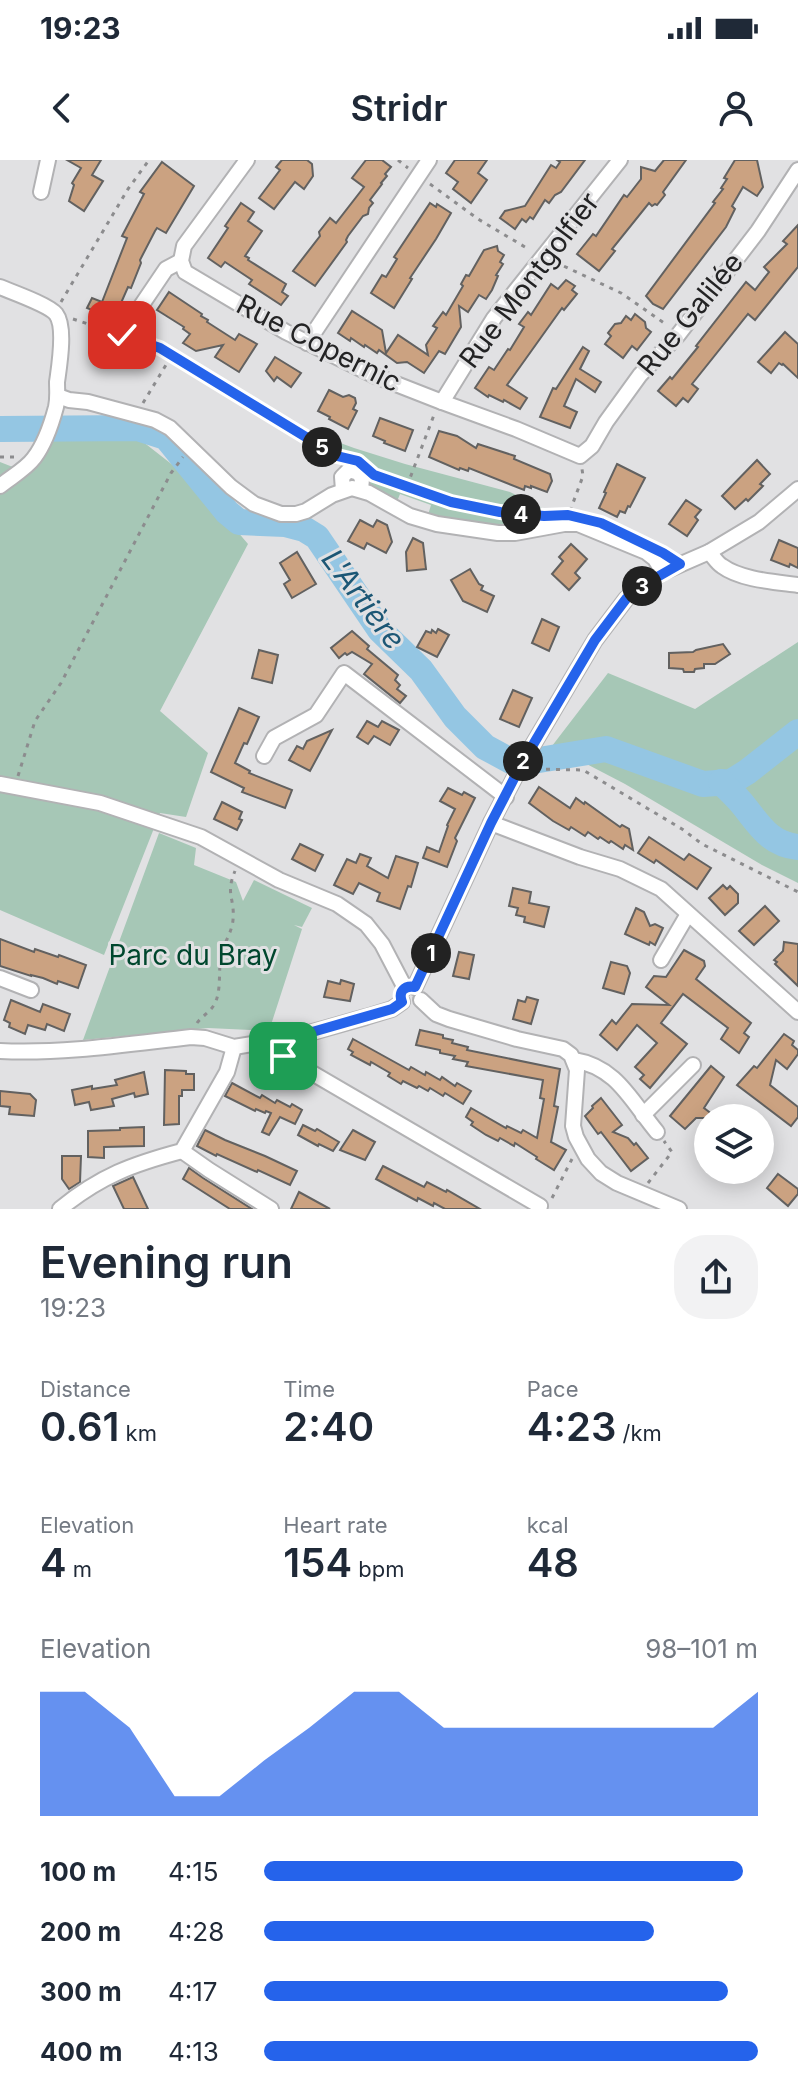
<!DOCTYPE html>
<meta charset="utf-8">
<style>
:root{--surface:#fff;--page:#f2f2f3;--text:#1f2937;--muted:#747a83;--accent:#2563eb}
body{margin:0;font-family:Inter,sans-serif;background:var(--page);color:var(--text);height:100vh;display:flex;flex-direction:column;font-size:30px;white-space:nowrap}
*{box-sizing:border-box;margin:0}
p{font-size:26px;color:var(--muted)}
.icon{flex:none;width:44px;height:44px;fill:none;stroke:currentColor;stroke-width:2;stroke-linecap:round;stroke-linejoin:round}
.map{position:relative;height:1049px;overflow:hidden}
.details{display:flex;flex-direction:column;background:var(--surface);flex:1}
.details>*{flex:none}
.tools{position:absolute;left:694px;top:944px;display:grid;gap:16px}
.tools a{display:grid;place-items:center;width:80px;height:80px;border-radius:50%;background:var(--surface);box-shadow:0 4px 20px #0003;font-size:40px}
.pin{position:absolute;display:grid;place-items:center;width:68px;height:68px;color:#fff;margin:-34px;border-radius:16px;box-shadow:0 4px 12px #0006}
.km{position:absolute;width:40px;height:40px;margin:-20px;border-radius:50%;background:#222;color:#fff;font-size:22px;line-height:40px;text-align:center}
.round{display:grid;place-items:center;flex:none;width:84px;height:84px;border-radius:32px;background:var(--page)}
.head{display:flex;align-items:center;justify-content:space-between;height:136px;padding:0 40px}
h1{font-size:44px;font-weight:600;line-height:60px}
.metrics{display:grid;grid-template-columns:repeat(3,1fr);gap:12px;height:136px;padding:8px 40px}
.metrics div{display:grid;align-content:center}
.metrics b{font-size:40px;font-weight:600}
.metrics small{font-size:22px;font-weight:400}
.metrics p{font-size:22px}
.chart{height:224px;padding:16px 40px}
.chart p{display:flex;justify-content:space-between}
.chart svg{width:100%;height:144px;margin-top:8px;fill:var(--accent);opacity:.7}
ul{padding:0 40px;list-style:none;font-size:26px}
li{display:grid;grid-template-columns:128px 96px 1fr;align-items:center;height:60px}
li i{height:20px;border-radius:10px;background:var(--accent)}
.status{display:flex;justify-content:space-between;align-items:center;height:56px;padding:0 40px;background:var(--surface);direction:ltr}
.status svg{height:22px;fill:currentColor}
header{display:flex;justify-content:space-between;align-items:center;height:104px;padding:0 40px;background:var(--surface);font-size:36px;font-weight:600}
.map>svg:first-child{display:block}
.green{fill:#a6c7b6}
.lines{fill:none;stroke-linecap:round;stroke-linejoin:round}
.river{stroke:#94c6e3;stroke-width:26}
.building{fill:#cba281;stroke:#626160;stroke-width:2}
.street-casing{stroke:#b2b2b4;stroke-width:18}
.path{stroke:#8c8c8e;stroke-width:3;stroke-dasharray:4 6;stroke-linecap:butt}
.street{stroke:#fff;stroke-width:14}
.route-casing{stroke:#fff;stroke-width:16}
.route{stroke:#2563eb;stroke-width:10}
.labels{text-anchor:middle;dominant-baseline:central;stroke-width:6;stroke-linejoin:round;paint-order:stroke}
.street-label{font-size:28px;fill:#232324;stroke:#e1e1e3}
.park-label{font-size:28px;fill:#00472e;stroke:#e1e1e3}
.water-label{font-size:30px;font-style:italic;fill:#1c5775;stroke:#e1e1e3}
</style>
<div class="status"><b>19:23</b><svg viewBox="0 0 49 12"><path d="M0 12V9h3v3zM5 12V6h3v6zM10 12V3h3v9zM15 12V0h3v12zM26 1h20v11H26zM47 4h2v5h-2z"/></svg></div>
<header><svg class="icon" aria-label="back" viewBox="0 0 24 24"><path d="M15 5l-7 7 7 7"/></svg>Stridr<svg class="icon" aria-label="person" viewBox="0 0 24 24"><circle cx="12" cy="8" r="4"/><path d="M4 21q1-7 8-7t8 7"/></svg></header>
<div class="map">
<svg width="798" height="1049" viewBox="0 0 798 1049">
<rect width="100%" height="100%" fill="#e1e1e3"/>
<g class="green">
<polygon points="59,259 133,274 197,324 248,384 160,551 208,593 186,657 160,653 104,795 0,750 0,302 28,313"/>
<polygon points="313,273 354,288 405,304 510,332 542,348 557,351 547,361 504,369 428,355 431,345 400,334 396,344 373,328 360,308 332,299 310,284"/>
<polygon points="798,482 798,723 762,705 625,624 552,586 608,513 695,549"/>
<polygon points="159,673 196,688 194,705 236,722 243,741 254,720 312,748 302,767 294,765 302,769 269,871 208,868 83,880"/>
</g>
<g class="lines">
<g class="river">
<polyline points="0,269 138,268 166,277 227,352 239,362 285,364 304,369 317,377 380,470 421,510 455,557 485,587 511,601 539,600 606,589 703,624 731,622 747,612 798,572"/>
<path d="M721 622C729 630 737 637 744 646 760 666 770 684 798 687"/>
</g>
</g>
<g class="building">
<polygon points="67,0 101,0 92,15 103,21 84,51 69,41 74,25 72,23 81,8"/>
<polygon points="282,0 307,0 312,4 313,16 304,29 295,22 274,49 259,38 280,10 276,7"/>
<polygon points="366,0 382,0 391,7 385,14 387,16 381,23 382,24 370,40 373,43 369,48 368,54 363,56 348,76 346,80 347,82 315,126 293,111 320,76 319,72 330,58 336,63 364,27 352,18"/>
<polygon points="455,0 487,0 478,13 487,20 471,43 453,29 458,22 446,13"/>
<polygon points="557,0 585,0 561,32 555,35 549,43 545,40 533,59 530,57 526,62 522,59 515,69 500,58 505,51 525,46 551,5 556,8 560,2"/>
<polygon points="664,0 686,0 663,32 665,35 657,45 655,44 652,46 649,43 612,89 615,91 599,111 577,94 593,74 596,76 624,35 627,37 641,19 641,7 655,11"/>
<polygon points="735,0 757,0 763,27 757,36 743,27 732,46 735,49 726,67 663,149 653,144 646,136 715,43 713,42 723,29 721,28 727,19 724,18"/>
<polygon points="162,2 194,26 166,73 157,68 155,71 140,100 141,103 131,128 128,127 114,159 87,148 92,138 102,142 127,78 122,76 144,34 140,32"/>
<polygon points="241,43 254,52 248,61 262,71 245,96 249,98 248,100 286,124 282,132 288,136 281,145 249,124 252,120 225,102 221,107 208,98 228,68 225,66"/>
<polygon points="430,43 436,47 437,44 451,53 436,79 410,118 412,119 394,148 371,133 382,115 386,117 397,99 394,97"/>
<polygon points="798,65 798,107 755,160 748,154 692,224 698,229 688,242 683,238 676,246 658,231 670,217 672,219 698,187 696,186 746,122 755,130 769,112 764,107 787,84 783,81"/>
<polygon points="497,86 498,91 504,95 500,102 503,104 496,115 498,116 492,130 486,139 479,135 468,152 459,146 461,167 445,194 439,191 424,213 407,202 397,203 379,190 377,193 365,185 364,187 351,178 350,181 338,173 352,151 382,170 386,193 398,175 428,195 426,185 437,168 433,166 443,152 446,155 463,126 461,124 466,115 469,116 484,90"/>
<polygon points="566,120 575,126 572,130 577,134 564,150 562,148 507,225 527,238 520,249 504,240 503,242 489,235 488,237 475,228 489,207 494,210 508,189 510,190 524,167 519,164 528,152 531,155 551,124 558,129"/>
<polygon points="169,132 202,154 201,156 208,160 207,162 235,180 239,174 257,184 239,212 215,197 223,185 196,191 183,183 190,174 183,169 184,167 157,150"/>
<polygon points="635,154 645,162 646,168 651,172 637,190 632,186 623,198 605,184 611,176 608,173 615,164 621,163 626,156 631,160"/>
<polygon points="785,172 798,184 798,218 783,204 782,205 779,203 771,213 758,202"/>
<polygon points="583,187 589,191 580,209 601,222 595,232 576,219 564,246 577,252 570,268 540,257 553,228 556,229"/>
<polygon points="275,197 301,213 291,227 277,217 274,221 266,211"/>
<polygon points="329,230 343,237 349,235 355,238 356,243 353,249 357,251 348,269 329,259 330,257 318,251"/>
<polygon points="380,258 413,270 405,291 384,283 385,281 373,276"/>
<polygon points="439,271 457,276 476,288 478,284 515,296 514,299 550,314 552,321 547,332 531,326 531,328 525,326 524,330 469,308 468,311 460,308 459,310 429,297"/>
<polygon points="757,300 770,314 760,324 763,326 748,341 746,339 735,349 722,336"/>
<polygon points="617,304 645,318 630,347 628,346 625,353 620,351 617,357 599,348 606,333 604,332"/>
<polygon points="686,340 701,350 695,357 698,360 687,376 669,364"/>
<polygon points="360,360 373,367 377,360 387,365 392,382 386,393 367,383 364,389 348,381"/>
<polygon points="413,378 423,383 426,409 407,411 406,392"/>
<polygon points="779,380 798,388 798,408 790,404 789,407 771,400"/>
<polygon points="571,384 587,399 575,413 580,418 569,430 552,414 563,401 559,397"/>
<polygon points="297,392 316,424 292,438 284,424 290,420 280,403"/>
<polygon points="470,409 479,424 483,426 481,430 494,436 487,452 463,441 451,420"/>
<polygon points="542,459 559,467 549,491 532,483"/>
<polygon points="438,469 449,475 437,497 417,487 426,471 431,473 432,470 436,473"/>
<polygon points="352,471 369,486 367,489 398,515 395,520 400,525 397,529 406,536 400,543 364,514 372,504 352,492 347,495 345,493 339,498 331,488"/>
<polygon points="723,484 730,494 715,504 704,504 704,508 695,509 694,512 684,512 683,509 669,508 669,493 693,492 696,490"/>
<polygon points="259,490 278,495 272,523 252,518"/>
<polygon points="513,530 532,538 519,567 500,559"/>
<polygon points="239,548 259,557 247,584 244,583 235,603 250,611 249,613 292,630 285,648 242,632 244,628 211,612"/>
<polygon points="367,561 378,567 382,561 399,570 390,585 374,576 368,584 357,577"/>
<polygon points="332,570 310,611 289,600 297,586 303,589 307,581"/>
<polygon points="539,627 570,648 576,638 584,644 585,642 620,667 622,665 629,669 633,690 625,685 623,689 611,681 609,683 600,677 598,679 588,672 585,676 571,667 569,670 553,661 529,643"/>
<polygon points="448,628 462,635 464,632 475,638 455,678 457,681 447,707 423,698 427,687 439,692 448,666 447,665 455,649 440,641"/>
<polygon points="222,642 242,652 239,659 242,660 237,670 214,659"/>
<polygon points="649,677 684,700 689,694 711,708 697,729 656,700 654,703 638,693"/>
<polygon points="300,684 323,695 315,711 292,699"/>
<polygon points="360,694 371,698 367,706 388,718 396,696 418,703 411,727 408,726 400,749 377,741 380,733 359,723 353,734 334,725 347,699 356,703"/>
<polygon points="723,725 727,729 730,726 738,734 738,743 725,755 709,738"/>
<polygon points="513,728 531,732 529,743 549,747 544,767 524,762 525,757 516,755 518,748 509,746"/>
<polygon points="765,746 779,761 754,785 739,771"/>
<polygon points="636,748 644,752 650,766 655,764 663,768 655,785 650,782 649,785 625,774"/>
<polygon points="0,779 34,792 35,789 58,797 59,795 86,805 78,828 58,821 57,824 43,818 31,815 31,816 0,806"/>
<polygon points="784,782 798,784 798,826 775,804 777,802 774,800 783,791"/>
<polygon points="684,790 704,801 705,806 696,819 751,863 744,873 749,877 739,893 721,879 728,868 683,834 661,863 687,884 650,928 640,919 644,915 635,907 657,883 637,865 617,890 600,875 612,860 616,864 632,844 669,845 646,827 654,816 666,817"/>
<polygon points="459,792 474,795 469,819 453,816"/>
<polygon points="611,802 627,806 630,813 624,834 603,828"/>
<polygon points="341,820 354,824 350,841 324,837 328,821 340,824"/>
<polygon points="527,837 538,840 531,864 513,859 518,840 525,842"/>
<polygon points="11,840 40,852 43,844 70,854 64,871 47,864 45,870 28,865 25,874 9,867 10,863 4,860"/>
<polygon points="420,870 443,875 443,878 453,880 452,883 468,887 467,890 560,909 554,946 558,947 551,982 566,990 554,1010 536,999 537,997 515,983 514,986 500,978 498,981 486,975 471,965 473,962 466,957 471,948 506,968 507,966 521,973 523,970 537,978 544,939 540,938 543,920 466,906 468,902 453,899 455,896 440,893 440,890 416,885"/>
<polygon points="784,874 794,881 792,885 798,890 798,894 787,909 776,900 770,925 798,947 798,957 791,966 737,925 754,906 757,908"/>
<polygon points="353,879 409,910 411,907 425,915 426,912 440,920 442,917 455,926 457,923 471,931 463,944 445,933 443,936 430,928 428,931 419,926 417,928 403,921 401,924 388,916 390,913 371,902 370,905 351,895 353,892 348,889"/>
<polygon points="711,906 724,917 704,948 717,958 696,958 685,969 670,956"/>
<polygon points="165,910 186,911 186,914 194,914 194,930 182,930 182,936 179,936 179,964 164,965"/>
<polygon points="144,912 148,934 135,937 134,933 112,939 114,946 91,950 89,942 75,945 72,930 92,926 92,929 117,925 115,920"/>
<polygon points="232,923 260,938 262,935 275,943 277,940 290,947 292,944 302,950 295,964 280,957 269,975 262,972 271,953 266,951 265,953 256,949 255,951 225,936"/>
<polygon points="0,931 30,934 36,940 34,956 9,954 10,947 0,946"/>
<polygon points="601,938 622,965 613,972 628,978 634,985 636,983 648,998 631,1011 601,972 598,974 585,956 593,948 592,946"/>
<polygon points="303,965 315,971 317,969 339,982 333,991 319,984 318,986 298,975"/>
<polygon points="144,967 144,986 104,987 104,998 88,997 88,971 120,970 120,968"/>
<polygon points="205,970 225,980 265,996 297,1011 290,1025 258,1010 257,1012 217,994 216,996 197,986"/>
<polygon points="353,970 375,982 365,1000 340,990"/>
<polygon points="62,996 81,996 80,1022 69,1029 62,1019"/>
<polygon points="383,1006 424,1027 427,1022 446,1032 447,1030 480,1049 445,1049 434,1043 433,1046 418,1038 417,1041 376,1019"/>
<polygon points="189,1008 203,1018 252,1049 230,1049 183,1019"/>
<polygon points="778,1014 798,1029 798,1034 788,1046 767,1028"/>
<polygon points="133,1017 148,1049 124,1049 113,1026"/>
<polygon points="299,1032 330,1049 291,1049"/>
</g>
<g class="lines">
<g class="street-casing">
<g id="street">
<polyline points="247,0 184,86 181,101 185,112 286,172 373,215 442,242 516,269 580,296 592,286 606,262 640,215 678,175 758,71 798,10"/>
<polyline points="41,32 48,0"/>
<path d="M0 127C12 132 49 145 56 154 66 167 59 207 57 222 57 231 58 238 56 247 52 262 44 285 34 298 26 309 11 317 0 326"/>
<polyline points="141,146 166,109 181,101"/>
<polyline points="307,183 429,0"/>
<polyline points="58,236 69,240 88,242 155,260 170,268 231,327 254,344 281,354 296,354 306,351 332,335 352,328 369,333 410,356 437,364 498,373 515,373 564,364 578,364 646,392 655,399 663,412"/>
<polyline points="442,242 494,158 620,0"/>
<polyline points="343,330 342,317 349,310 359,313 362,319 361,329"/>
<path d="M709 392C713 396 717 403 722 406 741 420 776 422 798 425"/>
<polyline points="264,596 274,578 316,555 344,513 506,637"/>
<polyline points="0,624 100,643 201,677 279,720 337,744 366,764 382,784 405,828"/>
<polyline points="491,663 580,697 620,709 661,729 798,852"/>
<polyline points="661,800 688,754"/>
<polyline points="0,818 31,830"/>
<polyline points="415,827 491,663 521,605 595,480 626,439 663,412 709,392 759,362 798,329"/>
<polyline points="421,840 436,854 449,859 517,879 563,889 571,895 577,910 573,966 576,977 588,999 601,1013 617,1023 679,1049"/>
<polyline points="276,880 283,896 540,1046 539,1049"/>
<path d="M0 891C64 894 128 884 191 877L205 878 234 887 295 877 366 857 392 849 402 842"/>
<path d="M574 900C617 907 631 941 657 972"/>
<polyline points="643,955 693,905"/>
<polyline points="182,991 209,1010 271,1049"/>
<path d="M60 1049C100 1016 133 1004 182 991L227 912 234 887"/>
</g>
</g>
<g class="path">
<polyline points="398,0 408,8"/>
<polyline points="430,24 478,59 530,90"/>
<polyline points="555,102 621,133 667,165"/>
<polyline points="61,142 128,29 149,0"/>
<polyline points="73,159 160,188 337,296 342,298"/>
<polyline points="122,175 133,158"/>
<polyline points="143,243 172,195"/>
<polyline points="0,297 16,297"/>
<polyline points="376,315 451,342 500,352 531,355"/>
<polyline points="407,326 434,255"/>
<polyline points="570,351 583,316 582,309"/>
<polyline points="536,609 583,610 682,669 702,684 798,732"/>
<polyline points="18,616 35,561 61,523 171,313 183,297"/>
<path d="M197 863C202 856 209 853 214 845 222 831 218 811 221 795 224 783 232 772 233 760 235 737 225 735 235 711"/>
<polyline points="648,1023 672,992 664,981"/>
<polyline points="552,1038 572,999"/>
</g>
<use href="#street" class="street"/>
</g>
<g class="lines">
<g class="route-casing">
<path id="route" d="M122 175 160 188 337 296 358 301 374 315 451 342 500 352 544 356 568 355 601 363 663 393 680 404 638 428 626 439 595 480 521 605 491 663 415 827C404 825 398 832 402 842L392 849 295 877 276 880 283 896"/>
</g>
<use href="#route" class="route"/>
</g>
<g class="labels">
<g class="street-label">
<text transform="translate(529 120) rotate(-53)">Rue Montgolfier</text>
<text transform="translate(690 154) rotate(-51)">Rue Galilée</text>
<text transform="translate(319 183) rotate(27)">Rue Copernic</text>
</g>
<g class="park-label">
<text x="193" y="795">Parc du Bray</text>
</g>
<g class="water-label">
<text transform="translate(364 439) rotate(53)">L'Artière</text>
</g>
</g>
</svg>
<div class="tools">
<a><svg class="icon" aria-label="layers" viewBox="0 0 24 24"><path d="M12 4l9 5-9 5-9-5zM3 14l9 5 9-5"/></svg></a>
</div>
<div class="pin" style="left:283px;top:896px;background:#1e9e55"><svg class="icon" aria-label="arrive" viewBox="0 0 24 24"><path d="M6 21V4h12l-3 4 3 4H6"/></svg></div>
<div class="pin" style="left:122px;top:175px;background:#d93025"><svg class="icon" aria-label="check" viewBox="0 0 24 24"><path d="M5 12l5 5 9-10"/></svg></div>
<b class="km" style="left:431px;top:793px">1</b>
<b class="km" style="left:523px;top:601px">2</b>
<b class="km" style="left:642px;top:426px">3</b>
<b class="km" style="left:521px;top:354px">4</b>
<b class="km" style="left:322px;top:287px">5</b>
</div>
<section class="details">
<div class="head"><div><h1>Evening run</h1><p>19:23</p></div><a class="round"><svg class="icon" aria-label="share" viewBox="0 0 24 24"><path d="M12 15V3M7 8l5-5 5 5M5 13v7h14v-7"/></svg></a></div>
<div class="metrics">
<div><p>Distance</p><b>0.61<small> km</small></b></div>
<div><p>Time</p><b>2:40</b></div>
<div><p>Pace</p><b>4:23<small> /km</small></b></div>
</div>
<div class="metrics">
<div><p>Elevation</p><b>4<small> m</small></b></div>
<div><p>Heart rate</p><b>154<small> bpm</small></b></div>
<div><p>kcal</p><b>48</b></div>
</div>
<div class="chart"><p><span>Elevation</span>98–101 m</p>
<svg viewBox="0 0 160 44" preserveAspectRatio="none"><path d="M0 44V6L10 6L20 17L30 38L40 38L50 27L60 17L70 6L80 6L90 17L100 17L110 17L120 17L130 17L140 17L150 17L160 6V44z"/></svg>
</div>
<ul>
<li><b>100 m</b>4:15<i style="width:97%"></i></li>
<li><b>200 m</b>4:28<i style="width:79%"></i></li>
<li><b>300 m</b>4:17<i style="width:94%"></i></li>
<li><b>400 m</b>4:13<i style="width:100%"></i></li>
</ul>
</section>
